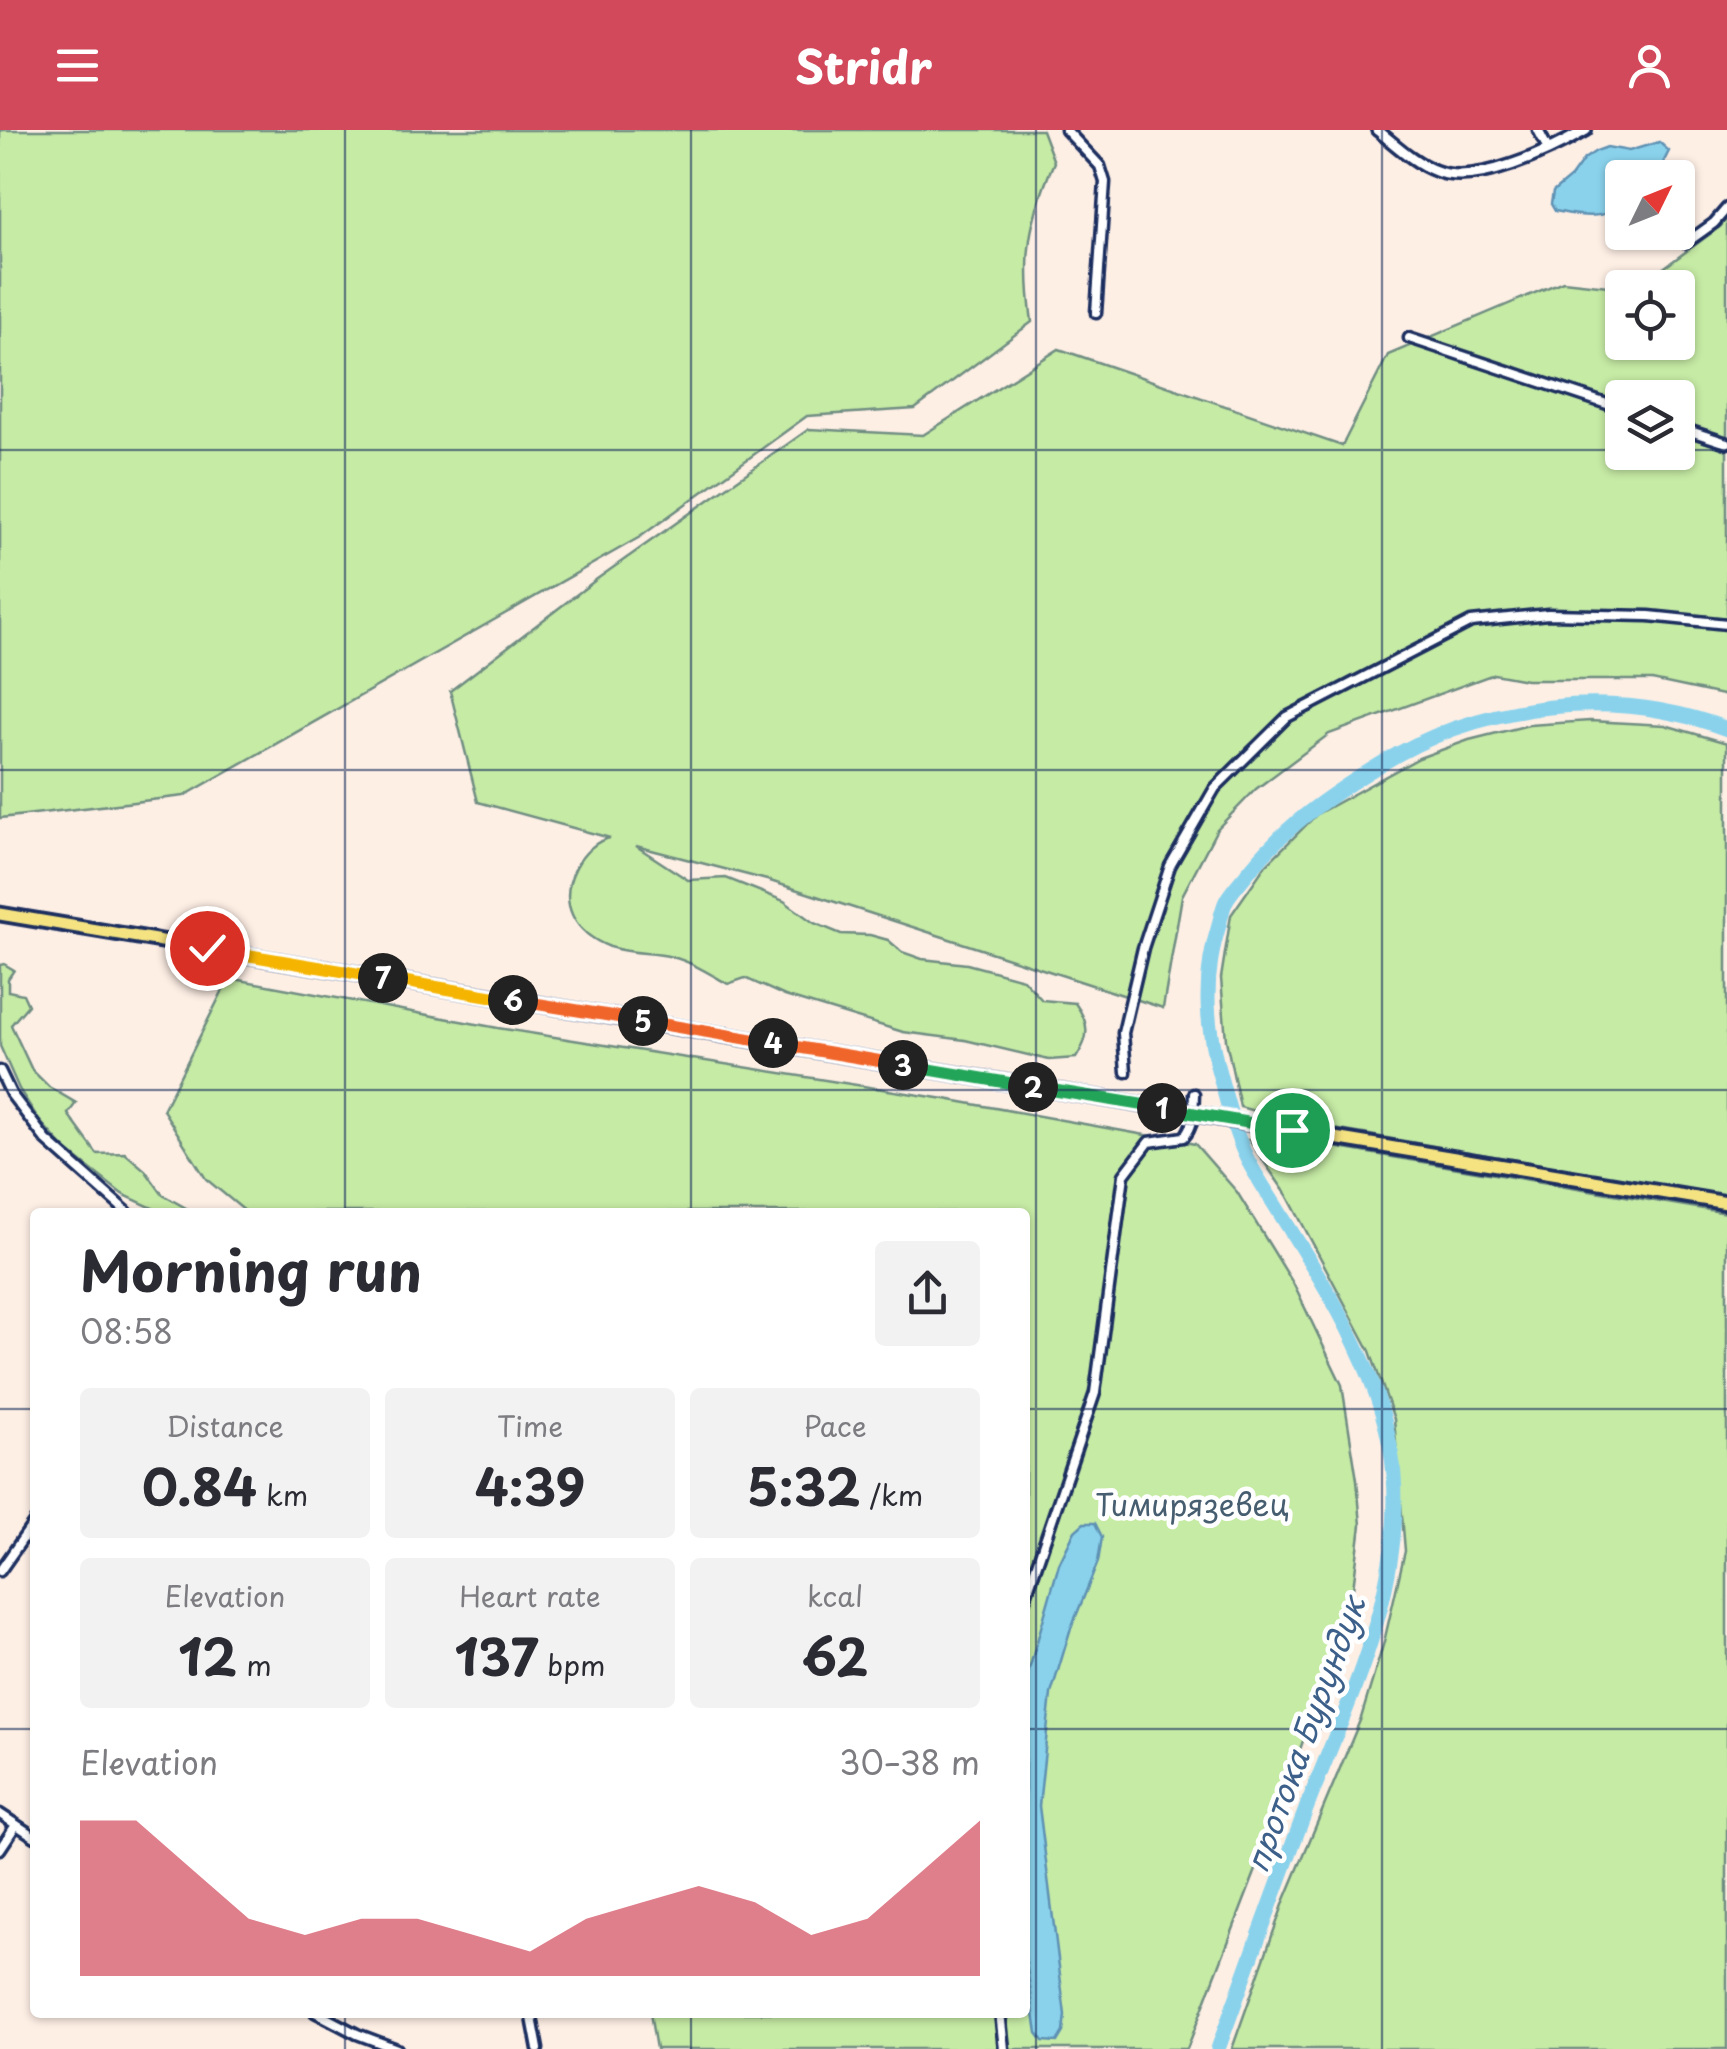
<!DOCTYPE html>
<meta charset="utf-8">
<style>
:root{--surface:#fff;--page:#f2f2f3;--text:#2b2b33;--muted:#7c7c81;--accent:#d1495b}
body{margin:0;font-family:"Playpen Sans",sans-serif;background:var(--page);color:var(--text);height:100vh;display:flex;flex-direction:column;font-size:38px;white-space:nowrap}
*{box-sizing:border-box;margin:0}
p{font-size:32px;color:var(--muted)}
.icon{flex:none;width:55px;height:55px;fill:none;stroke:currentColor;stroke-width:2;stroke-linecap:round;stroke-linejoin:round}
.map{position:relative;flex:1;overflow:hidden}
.panel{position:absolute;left:30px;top:1078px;width:1000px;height:810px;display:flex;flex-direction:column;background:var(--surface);border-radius:10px;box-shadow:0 2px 8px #0004}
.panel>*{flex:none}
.needle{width:65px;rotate:47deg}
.fabs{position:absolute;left:1605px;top:30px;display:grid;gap:20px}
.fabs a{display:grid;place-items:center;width:90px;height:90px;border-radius:10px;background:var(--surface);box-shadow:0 2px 8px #0004;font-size:50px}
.pin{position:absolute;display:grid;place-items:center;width:85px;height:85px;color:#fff;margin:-42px;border:5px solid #fff;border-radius:50%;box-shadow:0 2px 10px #0007}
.km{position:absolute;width:50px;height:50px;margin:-25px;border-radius:50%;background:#222;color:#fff;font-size:28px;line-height:50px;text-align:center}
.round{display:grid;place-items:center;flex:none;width:105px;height:105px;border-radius:10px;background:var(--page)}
.headline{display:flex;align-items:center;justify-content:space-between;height:170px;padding:0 50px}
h1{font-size:55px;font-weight:700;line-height:75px}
.metrics{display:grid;grid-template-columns:repeat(3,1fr);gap:15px;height:170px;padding:10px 50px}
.metrics div{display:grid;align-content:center;border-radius:10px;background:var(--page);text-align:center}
.metrics b{font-size:50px;font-weight:700}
.metrics small{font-size:28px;font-weight:400}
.metrics p{font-size:28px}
.chart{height:280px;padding:20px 50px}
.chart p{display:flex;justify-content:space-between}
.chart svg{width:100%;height:180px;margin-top:10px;fill:var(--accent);opacity:.7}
header{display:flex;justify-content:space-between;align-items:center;height:130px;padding:0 50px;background:var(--accent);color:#fff;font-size:45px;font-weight:700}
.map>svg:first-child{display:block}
.green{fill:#c6eba5;stroke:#708d82;stroke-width:2.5;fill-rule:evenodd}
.water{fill:#8ad2ec;stroke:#5e91b3;stroke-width:2.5}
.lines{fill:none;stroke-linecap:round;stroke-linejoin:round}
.river{stroke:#8ad2ec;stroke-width:15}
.minor-casing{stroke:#1b2f5e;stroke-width:15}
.tertiary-casing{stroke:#1b2f5e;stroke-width:16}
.primary-casing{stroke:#1b2f5e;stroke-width:19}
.minor{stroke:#fff;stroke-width:8}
.tertiary{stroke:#fff;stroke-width:9}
.primary{stroke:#f5e382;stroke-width:11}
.primary-bridge-casing{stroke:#1b2f5e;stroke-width:19;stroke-linecap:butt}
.primary-bridge{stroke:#f5e382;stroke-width:11}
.split-1-casing{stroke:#fff;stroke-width:20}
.split-2-casing{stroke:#fff;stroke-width:20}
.split-3-casing{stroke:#fff;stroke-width:20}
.split-4-casing{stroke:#fff;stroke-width:20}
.split-5-casing{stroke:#fff;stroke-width:20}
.split-6-casing{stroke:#fff;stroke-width:20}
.split-7-casing{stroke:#fff;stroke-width:20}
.split-8-casing{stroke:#fff;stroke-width:20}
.split-9-casing{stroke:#fff;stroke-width:20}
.split-1{stroke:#22a559;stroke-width:12}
.split-2{stroke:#22a559;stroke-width:12}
.split-3{stroke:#22a559;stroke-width:12}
.split-4{stroke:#f0652b;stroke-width:12}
.split-5{stroke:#f0652b;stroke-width:12}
.split-6{stroke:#f0652b;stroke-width:12}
.split-7{stroke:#f5b400;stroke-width:12}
.split-8{stroke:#f5b400;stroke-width:12}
.split-9{stroke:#f5b400;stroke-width:12}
.grid{fill:none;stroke:#1b2f5e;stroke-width:2.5;stroke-opacity:0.55}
.labels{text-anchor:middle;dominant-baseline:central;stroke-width:9;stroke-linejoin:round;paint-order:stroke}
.park-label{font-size:30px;fill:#465e70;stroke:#fff}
.water-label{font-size:32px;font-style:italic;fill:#3c6089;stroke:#fff}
</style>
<header><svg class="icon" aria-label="menu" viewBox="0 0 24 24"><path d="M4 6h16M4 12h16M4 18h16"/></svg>Stridr<svg class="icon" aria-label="person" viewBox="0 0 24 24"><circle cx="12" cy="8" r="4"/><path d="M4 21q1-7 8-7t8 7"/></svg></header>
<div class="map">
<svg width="1727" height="1919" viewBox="0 0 1727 1919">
<rect width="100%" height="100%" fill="#feefe5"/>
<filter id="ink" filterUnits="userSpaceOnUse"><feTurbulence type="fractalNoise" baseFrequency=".01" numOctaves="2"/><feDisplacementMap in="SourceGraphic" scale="20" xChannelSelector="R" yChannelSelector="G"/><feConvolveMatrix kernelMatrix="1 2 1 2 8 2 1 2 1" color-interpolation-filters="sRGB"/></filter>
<g filter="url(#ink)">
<g class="green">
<path d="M0 0H1042L1054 32C1028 93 1023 126 1032 192L915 279 807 286 640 407 184 666 0 688Z"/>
<path d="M1727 88V566L1652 550H1526L1494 544 1329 604 1256 659 1217 699 1182 766 1163 878 767 750 636 716 688 750 726 748 784 771 814 793 841 804 870 805 888 810 902 822 922 829 967 834 1023 849 1042 870 1075 873C1090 894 1090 907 1076 928L1049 930 965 910 903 902 785 866 745 848 728 854C710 844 692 832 672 827 652 822 630 824 610 817 574 803 557 773 576 737 583 724 596 710 610 708L478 672 450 561 597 449 809 299 923 305 1059 219 1342 316 1388 225 1563 151 1608 156 1658 142 1721 96ZM1622 158H1678V212H1622ZM1622 268H1678V322H1622Z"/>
<polygon points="1590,591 1665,595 1727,613 1727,1066 1293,992 1240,977 1226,910 1221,848 1231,785 1265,736 1317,684 1419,628 1469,610 1529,595"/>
<polygon points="4,834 14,840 8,849 8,861 23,864 28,875 11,895 32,940 49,957 76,973 68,984 97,1024 125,1023 145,1040 163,1065 193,1082 161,1082 122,1064 65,1019 39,990 19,959 0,916 0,835"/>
<polygon points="229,848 498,898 945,969 1195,1014 1237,1062 1293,1153 1342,1255 1357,1350 1361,1395 1351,1474 1276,1688 1187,1919 656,1919 650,1883 1025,1882 1025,1082 246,1082 206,1049 163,980"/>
<polygon points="1249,1010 1291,1010 1727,1083 1727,1919 1232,1919 1284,1772 1361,1588 1384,1512 1405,1421 1394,1289 1370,1221 1287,1065"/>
</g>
<g class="water">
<path d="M1659 12 1669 21 1656 47 1622 48V75C1601 91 1580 86 1555 81L1551 74 1553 62 1571 47 1584 29 1596 21 1607 17 1629 21Z"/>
<polygon points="1084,1393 1095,1393 1102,1407 1098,1432 1070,1501 1051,1564 1039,1676 1065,1885 1063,1902 1057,1912 1043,1911 1037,1903 1025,1826 1025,1554 1059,1434 1075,1401"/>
</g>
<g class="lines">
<path class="river" d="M1218 1919C1248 1837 1277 1755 1308 1674 1349 1569 1403 1462 1394 1346 1386 1235 1307 1130 1252 1038 1237 1012 1230 982 1222 954 1206 900 1202 849 1219 795 1221 786 1223 776 1227 769 1233 759 1242 750 1249 741 1287 694 1330 665 1381 634 1481 572 1615 556 1727 599"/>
<g class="minor-casing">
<g id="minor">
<polyline points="1066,0 1100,36 1105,52 1096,183"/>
<polyline points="1538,0 1548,19"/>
<polyline points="1686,113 1714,93 1727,78"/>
<polyline points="1409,208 1622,279"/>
<polyline points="1678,297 1727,313"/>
<polyline points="0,941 11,964 46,1010 127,1082"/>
<polyline points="1126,942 1123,903 1143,818 1170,736 1215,658 1287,587 1471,492 1548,484 1649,486 1727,494"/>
<polyline points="0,1441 35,1391"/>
<path d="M1025 1469 1095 1263 1124 1045 1149 1012 1184 1007C1195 995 1193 979 1194 964"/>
<polyline points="0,1684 35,1707"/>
<polyline points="0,1719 16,1695"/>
<polyline points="315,1882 357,1904 397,1919"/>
<polyline points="531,1882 538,1919"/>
<polyline points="1000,1882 1004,1919"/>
</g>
</g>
<g class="tertiary-casing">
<path id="tertiary" d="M1377 0C1395 14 1414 33 1436 41 1476 57 1550 21 1586 0"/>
</g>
<g class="primary-casing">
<g id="primary">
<polyline points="0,784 1178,981"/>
<polyline points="1292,1001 1727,1073"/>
</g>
</g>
<use href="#minor" class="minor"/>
<use href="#tertiary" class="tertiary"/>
<use href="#primary" class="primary"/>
<g class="primary-bridge-casing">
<polyline id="primary-bridge" points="1178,981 1292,1001"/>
</g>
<use href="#primary-bridge" class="primary-bridge"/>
</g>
</g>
<g class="lines" filter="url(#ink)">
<g class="split-1-casing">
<polyline id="split-1" points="1162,978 1292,1000"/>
</g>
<g class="split-2-casing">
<polyline id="split-2" points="1033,957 1162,978"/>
</g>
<g class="split-3-casing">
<polyline id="split-3" points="903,935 1033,957"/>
</g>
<g class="split-4-casing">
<polyline id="split-4" points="773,913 903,935"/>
</g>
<g class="split-5-casing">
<polyline id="split-5" points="643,891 773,913"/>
</g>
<g class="split-6-casing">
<polyline id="split-6" points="513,870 643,891"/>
</g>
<g class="split-7-casing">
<polyline id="split-7" points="383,848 513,870"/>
</g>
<g class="split-8-casing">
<polyline id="split-8" points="253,826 383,848"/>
</g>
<g class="split-9-casing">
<polyline id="split-9" points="207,818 253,826"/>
</g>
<use href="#split-1" class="split-1"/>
<use href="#split-2" class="split-2"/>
<use href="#split-3" class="split-3"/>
<use href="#split-4" class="split-4"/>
<use href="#split-5" class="split-5"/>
<use href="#split-6" class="split-6"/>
<use href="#split-7" class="split-7"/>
<use href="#split-8" class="split-8"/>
<use href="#split-9" class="split-9"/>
</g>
<path class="grid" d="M345 0V1082M691 0V1082M1036 0V1919M1382 0V1919M0 320H1622M1678 320H1727M0 640H1727M0 960H1727M0 1279H35M1025 1279H1727M0 1599H35M1025 1599H1727M345 1882V1919M691 1882V1919"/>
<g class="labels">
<g class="park-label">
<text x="1192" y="1373">Тимирязевец</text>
</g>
<g class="water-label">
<text transform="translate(1304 1604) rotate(-70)">протока Бурундук</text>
</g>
</g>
</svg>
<div class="fabs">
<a><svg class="needle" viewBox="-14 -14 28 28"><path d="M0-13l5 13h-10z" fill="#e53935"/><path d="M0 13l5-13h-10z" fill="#7c7c81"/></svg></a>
<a><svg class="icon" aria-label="locate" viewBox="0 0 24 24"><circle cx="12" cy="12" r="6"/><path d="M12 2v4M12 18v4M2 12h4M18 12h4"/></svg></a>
<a><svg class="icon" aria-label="layers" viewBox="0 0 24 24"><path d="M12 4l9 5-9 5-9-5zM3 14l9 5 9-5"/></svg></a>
</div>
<div class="pin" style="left:1292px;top:1000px;background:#1e9e55"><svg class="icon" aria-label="arrive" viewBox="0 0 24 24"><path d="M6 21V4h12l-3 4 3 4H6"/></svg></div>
<div class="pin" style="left:207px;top:818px;background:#d93025"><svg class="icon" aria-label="check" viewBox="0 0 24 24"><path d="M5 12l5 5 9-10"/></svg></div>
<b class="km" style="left:1162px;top:978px">1</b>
<b class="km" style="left:1033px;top:957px">2</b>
<b class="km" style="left:903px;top:935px">3</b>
<b class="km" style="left:773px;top:913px">4</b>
<b class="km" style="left:643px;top:891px">5</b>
<b class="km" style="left:513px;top:870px">6</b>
<b class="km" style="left:383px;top:848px">7</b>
<section class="panel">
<div class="headline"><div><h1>Morning run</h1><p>08:58</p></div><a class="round"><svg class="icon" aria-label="share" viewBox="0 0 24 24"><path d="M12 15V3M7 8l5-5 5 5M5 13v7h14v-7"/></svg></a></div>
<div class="metrics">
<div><p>Distance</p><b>0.84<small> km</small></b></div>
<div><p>Time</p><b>4:39</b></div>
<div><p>Pace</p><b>5:32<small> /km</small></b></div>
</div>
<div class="metrics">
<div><p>Elevation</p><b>12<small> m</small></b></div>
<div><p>Heart rate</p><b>137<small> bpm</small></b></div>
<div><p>kcal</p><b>62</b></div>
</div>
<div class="chart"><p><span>Elevation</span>30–38 m</p>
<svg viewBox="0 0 160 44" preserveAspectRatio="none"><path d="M0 44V6L10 6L20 18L30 30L40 34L50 30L60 30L70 34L80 38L90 30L100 26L110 22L120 26L130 34L140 30L150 18L160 6V44z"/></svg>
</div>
</section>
</div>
